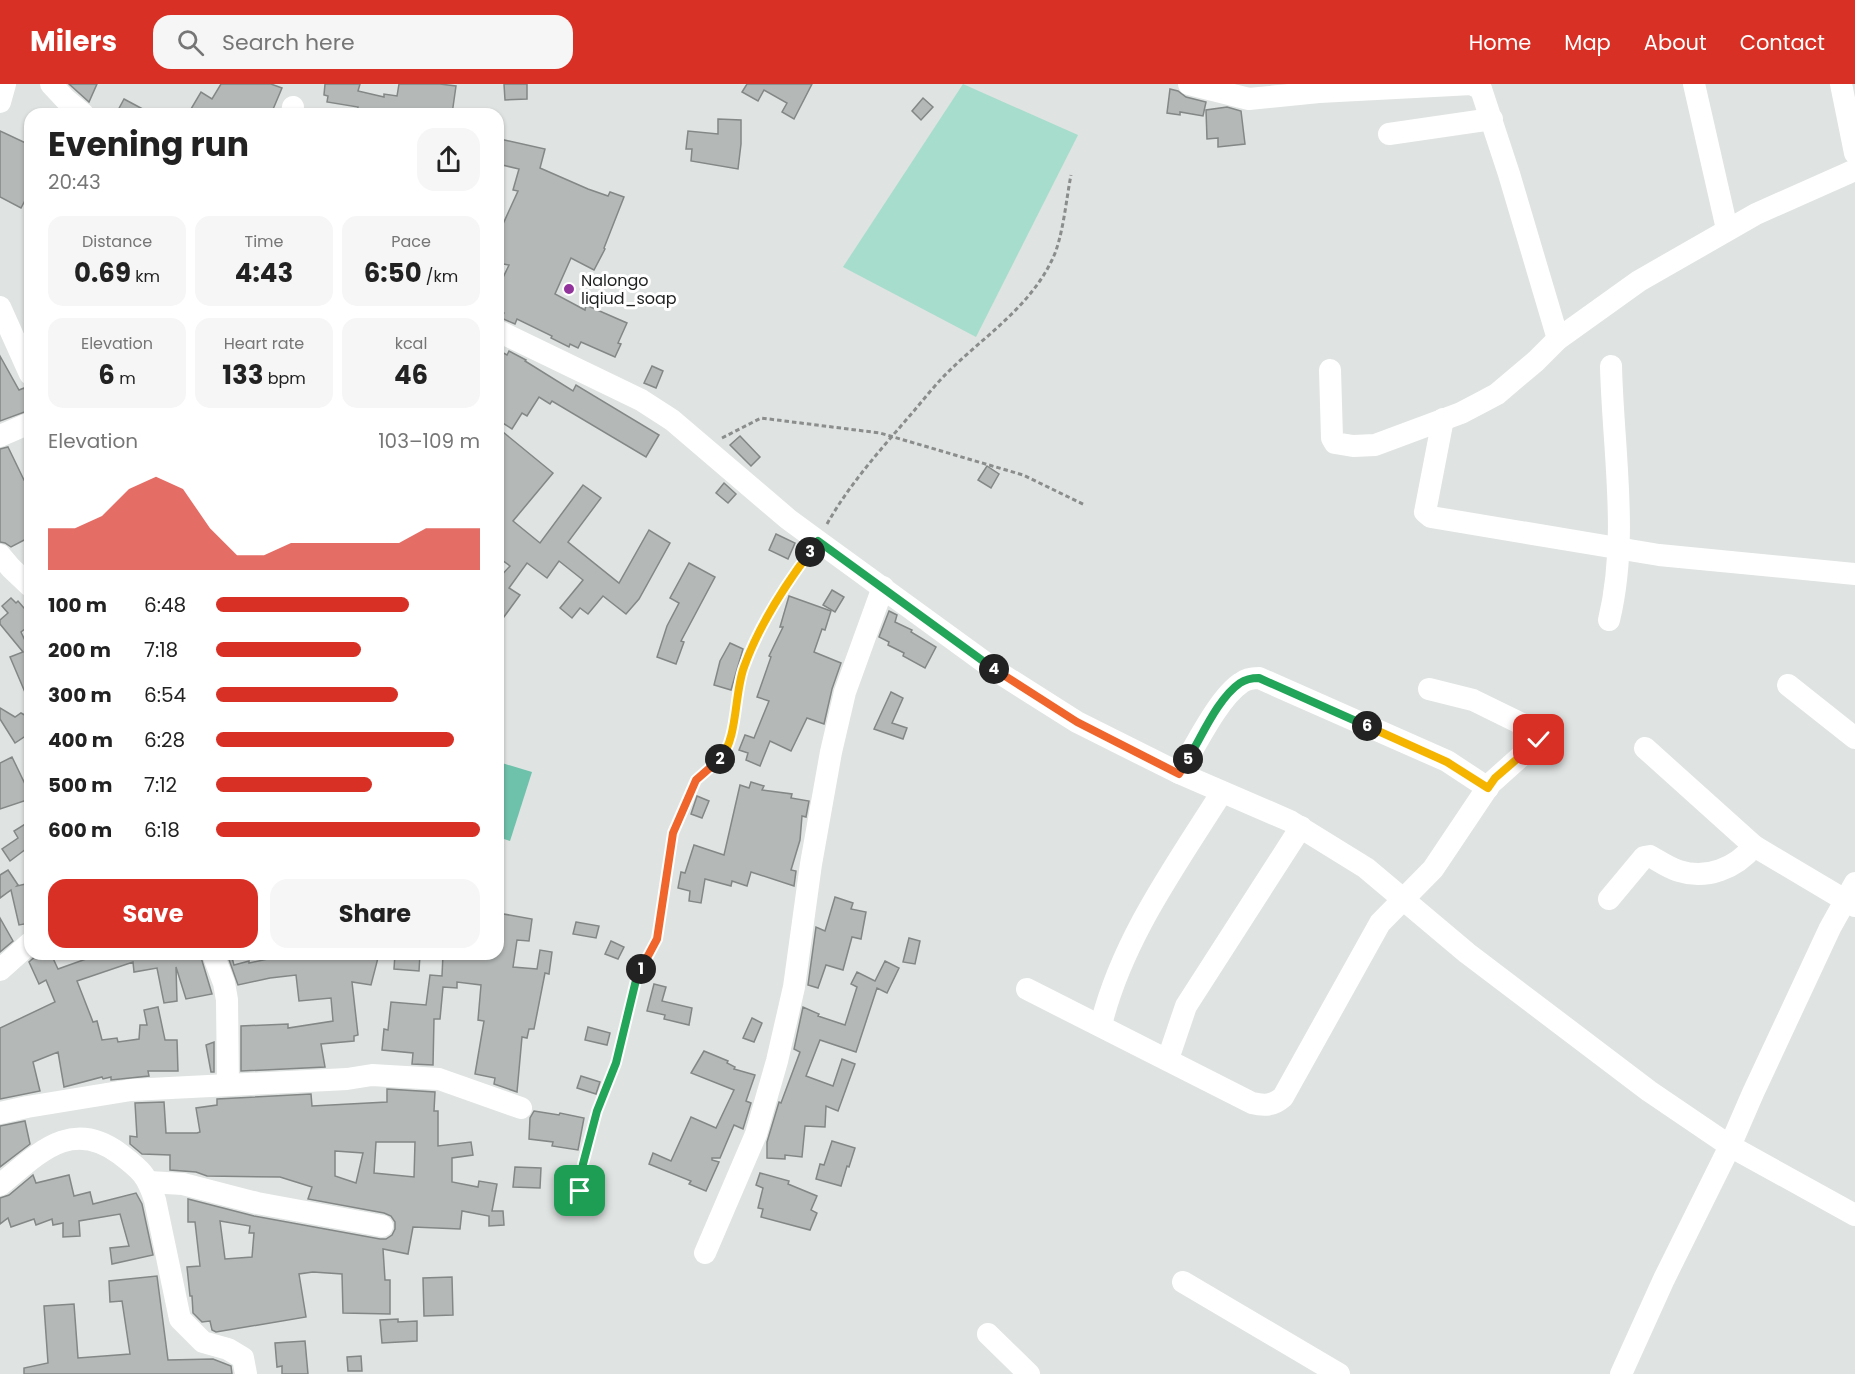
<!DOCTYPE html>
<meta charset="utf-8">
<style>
:root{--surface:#fff;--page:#f6f6f6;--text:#222;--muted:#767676;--accent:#d93025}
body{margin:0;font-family:Poppins,sans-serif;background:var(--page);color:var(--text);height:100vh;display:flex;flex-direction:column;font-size:22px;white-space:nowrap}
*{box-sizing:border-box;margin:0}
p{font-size:20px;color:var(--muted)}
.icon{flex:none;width:33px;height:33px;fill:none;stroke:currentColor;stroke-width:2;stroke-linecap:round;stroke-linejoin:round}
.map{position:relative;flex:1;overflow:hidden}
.details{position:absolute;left:24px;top:24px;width:480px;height:852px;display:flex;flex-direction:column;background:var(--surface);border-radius:18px;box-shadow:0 2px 4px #0004}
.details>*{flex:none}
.pin{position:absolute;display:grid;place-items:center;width:51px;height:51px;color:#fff;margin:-26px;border-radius:12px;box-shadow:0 3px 9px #0006}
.km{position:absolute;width:30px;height:30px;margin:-15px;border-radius:50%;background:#222;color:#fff;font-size:16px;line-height:30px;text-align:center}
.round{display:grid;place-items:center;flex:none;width:63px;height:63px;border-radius:18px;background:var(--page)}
.headline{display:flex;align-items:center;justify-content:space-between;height:102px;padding:0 24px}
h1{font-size:33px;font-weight:700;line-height:45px}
.metrics{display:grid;grid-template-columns:repeat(3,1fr);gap:9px;height:102px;padding:6px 24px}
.metrics div{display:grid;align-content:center;border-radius:15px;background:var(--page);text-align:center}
.metrics b{font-size:26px;font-weight:700}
.metrics small{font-size:16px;font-weight:400}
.metrics p{font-size:16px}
.chart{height:168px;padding:12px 24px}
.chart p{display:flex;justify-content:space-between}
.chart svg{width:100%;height:108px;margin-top:6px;fill:var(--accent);opacity:.7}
.action{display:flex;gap:12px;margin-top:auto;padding:12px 24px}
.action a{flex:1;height:69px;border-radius:18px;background:var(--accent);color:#fff;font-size:24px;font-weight:700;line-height:69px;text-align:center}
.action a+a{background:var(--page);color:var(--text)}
ul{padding:0 24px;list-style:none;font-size:20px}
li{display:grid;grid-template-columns:96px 72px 1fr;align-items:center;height:45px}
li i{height:15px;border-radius:8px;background:var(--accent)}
header{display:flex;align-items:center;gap:36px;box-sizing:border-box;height:84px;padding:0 30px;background:var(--accent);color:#fff}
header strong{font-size:28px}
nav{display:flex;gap:33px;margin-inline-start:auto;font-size:21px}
.search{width:420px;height:54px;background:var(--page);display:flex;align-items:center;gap:15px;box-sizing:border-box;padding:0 21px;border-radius:18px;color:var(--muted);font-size:22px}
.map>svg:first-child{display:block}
.green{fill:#a7ddcc}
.water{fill:#6ec1aa}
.building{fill:#b4b8b7;stroke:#838785;stroke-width:1.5;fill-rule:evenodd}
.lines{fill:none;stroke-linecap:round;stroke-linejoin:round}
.path{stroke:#8a8d8c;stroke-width:3;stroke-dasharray:4.5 3;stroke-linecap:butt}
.minor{stroke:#fff;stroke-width:22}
.split-1-casing{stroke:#fff;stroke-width:12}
.split-2-casing{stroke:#fff;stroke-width:12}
.split-3-casing{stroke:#fff;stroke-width:12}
.split-4-casing{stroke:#fff;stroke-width:12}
.split-5-casing{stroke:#fff;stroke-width:12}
.split-6-casing{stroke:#fff;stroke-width:12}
.split-7-casing{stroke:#fff;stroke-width:12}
.split-1{stroke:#22a559;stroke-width:8}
.split-2{stroke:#f0652b;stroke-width:8}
.split-3{stroke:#f5b400;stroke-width:8}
.split-4{stroke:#22a559;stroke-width:8}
.split-5{stroke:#f0652b;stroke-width:8}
.split-6{stroke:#22a559;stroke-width:8}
.split-7{stroke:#f5b400;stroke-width:8}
.poi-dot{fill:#92329b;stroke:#fff;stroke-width:2}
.labels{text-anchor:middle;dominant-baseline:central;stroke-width:6;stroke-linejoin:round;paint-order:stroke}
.poi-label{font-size:16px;fill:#1f2020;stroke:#fff;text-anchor:start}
</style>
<header>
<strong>Milers</strong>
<div class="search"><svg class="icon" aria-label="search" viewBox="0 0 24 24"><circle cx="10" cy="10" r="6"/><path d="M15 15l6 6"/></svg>Search here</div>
<nav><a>Home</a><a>Map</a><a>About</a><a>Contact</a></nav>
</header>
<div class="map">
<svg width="1855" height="1290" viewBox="0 0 1855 1290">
<rect width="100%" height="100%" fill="#dfe3e2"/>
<polygon class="green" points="963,0 1078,51 976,253 843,183"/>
<polygon class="water" points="502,679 532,688 510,757 498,753 498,694"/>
<g class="building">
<polygon points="69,0 97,0 89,18"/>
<polygon points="221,0 271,0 282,4 271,30 188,30 201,8 212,15"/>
<polygon points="325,0 360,0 358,7 384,13 384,10 397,12 399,0 440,0 456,2 452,30 356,30 358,23 327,18 328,12 324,11"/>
<polygon points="504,0 527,0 527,15 505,16"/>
<polygon points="747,0 812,0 794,35 782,28 787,19 764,6 758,17 742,8"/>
<polygon points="1170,5 1178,7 1186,13 1206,18 1203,32 1180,28 1180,31 1167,29"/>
<polygon points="923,14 933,23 921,36 912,27"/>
<polygon points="124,15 152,30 116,30"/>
<polygon points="1227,23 1241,27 1245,60 1218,63 1218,54 1207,55 1206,26"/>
<polygon points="718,35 741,36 741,60 738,85 691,77 692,65 686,65 688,47 718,50"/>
<polygon points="0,47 30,61 30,107 21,124 0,113"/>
<polygon points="500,55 545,65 540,84 588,105 608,112 610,108 624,113 604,164 605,165 594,186 571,174 555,210 585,226 586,221 627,239 618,259 621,260 615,273 581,258 578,264 570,260 569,263 551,254 552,252 517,235 515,240 501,234 504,229 498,226 498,204 509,181 498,179 498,151 518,107 513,106 519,85 498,80"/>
<polygon points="498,266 507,271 509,267 526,276 525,277 573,307 576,301 659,351 646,373 552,317 550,320 539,313 527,332 522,329 512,345 498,336"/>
<polygon points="0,272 19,306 24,304 30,318 30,326 0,337"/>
<polygon points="652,282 663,287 656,304 644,299"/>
<polygon points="503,348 553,389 513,437 540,459 583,401 601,414 568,458 619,499 649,446 670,459 639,515 626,530 603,512 588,530 580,524 572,534 560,524 583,496 559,477 547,494 527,479 509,504 520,511 498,541 498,495 510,482 498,473 498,355"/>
<polygon points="740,352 760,373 751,382 730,361"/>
<polygon points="8,363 24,396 30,393 30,453 11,463 5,459 0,458 0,365"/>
<polygon points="987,382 999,390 991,404 978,396"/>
<polygon points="724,399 736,410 728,419 716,409"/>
<polygon points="776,450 795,459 788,475 769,466"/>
<polygon points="689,479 715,493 681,557 684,558 676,580 657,573 667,542 679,519 670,514"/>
<polygon points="832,506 844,513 835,528 823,521"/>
<polygon points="789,512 831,527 825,546 822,545 814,568 841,579 832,605 824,640 807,634 791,667 770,657 760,682 746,676 748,669 739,666 745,651 754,654 769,617 757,613 771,573 769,572 783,543 780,543"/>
<polygon points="11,514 16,519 18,517 30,531 30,541 21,548 29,565 30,565 30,620 10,573 23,568 0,540 0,536 8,529 2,522"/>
<polygon points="889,527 897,531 895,538 912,546 911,548 936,563 925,584 903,572 904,569 888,561 889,558 879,553"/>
<polygon points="730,559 743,565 731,606 714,601 720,577"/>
<polygon points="891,608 903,614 892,639 907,644 903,655 874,645"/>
<polygon points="0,624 15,633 21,629 30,634 30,649 15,659 0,635"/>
<polygon points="12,673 26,702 30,700 30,715 0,725 0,679"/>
<polygon points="751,698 764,702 762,706 792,710 791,714 809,717 806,733 802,732 800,756 791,786 796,787 794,802 751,788 747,802 732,797 731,802 705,795 701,819 689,817 690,807 678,804 681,788 685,789 694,761 724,771 740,701 749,704"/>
<polygon points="697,712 709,717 702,734 691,730"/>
<polygon points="30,737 30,771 26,765 10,777 2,765 18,754 14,747"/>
<polygon points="8,786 18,801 17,802 30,799 30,812 26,813 30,839 19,841 11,806 0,814 0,791"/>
<polygon points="835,813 853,819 851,825 866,828 861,855 852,853 843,886 826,881 818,904 808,901 816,843 825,847"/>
<polygon points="498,829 532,835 529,857 517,856 513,883 537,885 540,866 552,868 549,890 545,889 534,945 529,945 527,954 522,953 517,1008 494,1000 495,994 475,990 484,937 478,936 481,901 457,898 457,904 443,903 440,935 434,935 433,981 412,980 413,969 382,966 384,945 388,946 391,918 426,921 430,891 442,892 443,870 475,872 475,870 498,870"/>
<polygon points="0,834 13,857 0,868"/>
<polygon points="576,838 599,842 596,854 573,850"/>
<polygon points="909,854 920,857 915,880 903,878"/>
<polygon points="611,857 624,863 618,875 605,870"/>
<polygon points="38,870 51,870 58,885 100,870 200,870 212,910 186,915 176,883 177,917 164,919 157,884 134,888 133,878 77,897 93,938 97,937 102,956 117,954 118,958 139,955 140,941 147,941 144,926 158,923 165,956 177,956 178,987 148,987 149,992 111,996 111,993 103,995 102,993 64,1003 58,968 33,978 40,1007 0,1015 0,944 55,918 46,896 39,900 29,878"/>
<polygon points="227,870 231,870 234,881 249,877 249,879 277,873 276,870 379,870 371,901 352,898 358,951 354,952 354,957 321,960 325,983 241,987 241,942 288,940 288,944 333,937 331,914 299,917 296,891 270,894 238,901"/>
<polygon points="395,870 420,870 419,887 394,885"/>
<polygon points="885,877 899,884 887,909 877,904 856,968 820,956 806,992 833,1002 842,975 855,980 838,1027 826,1022 825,1043 805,1042 802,1073 785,1071 785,1075 767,1074 767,1058 779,1018 781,1019 800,968 794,965 803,923 819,930 818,932 845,941 857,903 851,900 857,888 875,897"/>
<polygon points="654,900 666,903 662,917 692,924 689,941 664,935 665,931 647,927"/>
<polygon points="752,934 762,939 754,958 743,954"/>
<polygon points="588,943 610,949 607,961 585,956"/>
<polygon points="214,958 214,988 211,988 206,961"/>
<polygon points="704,967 728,977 727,979 735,983 734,985 755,991 746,1017 751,1019 743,1045 734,1041 720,1074 712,1074 712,1076 719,1078 706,1107 689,1100 691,1097 649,1080 653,1069 671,1077 691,1033 716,1044 734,1006 691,989"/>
<polygon points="581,992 600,998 596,1010 577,1004"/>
<path d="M387 1005 435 1008 434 1027H438V1062L471 1058 473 1071 452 1074V1098L478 1103 479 1097 497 1100 492 1127H503L504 1141 489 1142V1132L462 1127 460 1145 413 1143 408 1170 383 1165 385 1196H390V1230L343 1229 342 1190 313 1188 299 1190 306 1233 216 1248 212 1246 210 1237 202 1238 193 1229 192 1212H190L187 1183 200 1182 195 1138H188V1115L254 1132 380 1155H386L392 1151 395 1145V1138L391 1132 384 1129 308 1115 312 1103 280 1093 207 1092 196 1088 170 1086V1071L142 1070 130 1060V1052L137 1053 135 1019 164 1018 166 1049H197L200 1048 196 1024 217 1021V1015L311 1010 312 1022 387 1018ZM376 1058H415L414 1093 374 1089ZM335 1067 363 1069 356 1099 335 1092ZM220 1137 250 1142 249 1149H254L252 1173 225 1175Z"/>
<polygon points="534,1027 559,1031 560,1029 584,1034 578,1066 552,1062 553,1058 529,1055 530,1034"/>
<polygon points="25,1037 30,1060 0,1083 0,1042"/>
<polygon points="832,1057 855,1064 849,1083 847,1082 841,1102 816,1095 820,1080 824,1081"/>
<polygon points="515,1083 541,1084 540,1104 513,1103"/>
<polygon points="760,1089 789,1097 788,1100 817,1112 811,1126 817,1129 810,1146 761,1133 763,1125 758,1124 763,1104 756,1101"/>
<polygon points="33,1091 36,1099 69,1091 74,1112 90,1108 93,1120 136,1109 142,1120 153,1171 112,1180 110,1164 129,1162 120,1130 79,1137 80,1152 63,1153 63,1139 53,1141 52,1135 36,1141 34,1135 11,1143 8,1134 0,1140 0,1114 9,1111"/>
<polygon points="157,1192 168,1276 213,1275 231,1282 232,1290 24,1290 24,1284 48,1279 44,1222 74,1220 78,1274 130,1270 122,1217 110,1218 109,1197"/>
<polygon points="452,1193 453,1231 424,1232 423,1194"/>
<polygon points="398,1235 398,1238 417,1237 417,1257 382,1259 380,1236"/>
<polygon points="305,1257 308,1290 282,1290 282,1282 277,1283 275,1259"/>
<polygon points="361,1272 362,1287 348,1287 347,1273"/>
</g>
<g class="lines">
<g class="path">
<polyline points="722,354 761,334 880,349 1023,391 1085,421"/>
<path d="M827 440C850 399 883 363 913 328 924 315 935 301 947 289 983 253 1029 224 1052 176 1063 154 1066 116 1071 91"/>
<polyline points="582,1125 581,1107 583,1080 597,1027 616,979 637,892 657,855 673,749 696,696 726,668 732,649 736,613 749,570 768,529 785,500 807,471"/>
</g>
<g class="minor">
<polyline points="51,0 65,15 83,30"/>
<polyline points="1189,0 1249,15 1319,8 1453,1 1471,0 1481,5 1509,90 1558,255"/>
<polyline points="1694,0 1727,145"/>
<polyline points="1841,0 1855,69"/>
<polyline points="0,18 5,0"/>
<polyline points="292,30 293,23"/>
<polyline points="1389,50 1492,35"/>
<polyline points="0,223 30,290"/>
<polyline points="498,247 641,316 672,336 788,435 818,457 998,588 1077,638 1179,689 1290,737 1366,784 1467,869 1649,1007 1730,1062 1855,1131"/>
<polyline points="1330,286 1332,354 1335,359 1353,362 1375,361 1461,329 1482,318 1497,310 1536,277 1558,255 1639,197 1756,130 1855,86"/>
<polyline points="1443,335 1425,428 1431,433 1659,471 1855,490"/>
<polyline points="0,352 30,339"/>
<polyline points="0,471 11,484 30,502"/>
<path d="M1609 536C1629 453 1613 366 1611 282"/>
<polyline points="1788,601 1855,654"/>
<polyline points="1645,664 1754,762 1855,822"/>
<path d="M1179 689C1194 665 1218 614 1241 599 1246 595 1252 594 1259 594L1447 677 1488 704"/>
<path d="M1609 815 1644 773 1650 772C1659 777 1669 784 1679 787 1707 796 1736 784 1754 762"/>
<polyline points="213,870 224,899 227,916 228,1001"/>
<polyline points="0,886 30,859"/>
<path d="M1027 905 1252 1019C1264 1022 1273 1022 1283 1013L1380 839 1433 785 1490 700 1539 656 1540 652 1532 645 1473 616 1429 605"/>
<path d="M1101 941C1122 855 1176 781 1222 708"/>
<polyline points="1168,975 1186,922 1301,743"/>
<polyline points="0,1029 27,1023 131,1006 347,995 372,991 439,995 521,1024"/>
<polyline points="149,1098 183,1100 257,1119 382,1142"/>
<path d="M0 1101C38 1070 71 1033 120 1070 141 1086 147 1091 155 1116L180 1235 203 1258 228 1265 243 1274 246 1290"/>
<polyline points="705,1169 756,1050 777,977 794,903 811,780 831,668 845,608 883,503"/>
<polyline points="1183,1198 1339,1290"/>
<polyline points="988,1250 1029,1290"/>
<polyline points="1621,1290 1664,1195 1730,1062 1753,1009 1830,844 1855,799"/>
</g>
</g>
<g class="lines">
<g class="split-1-casing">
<polyline id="split-1" points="580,1107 583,1080 597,1027 616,979 637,892 641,885"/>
</g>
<g class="split-2-casing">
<polyline id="split-2" points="641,885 657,855 673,749 696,696 720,675"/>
</g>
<g class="split-3-casing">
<path id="split-3" d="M720 675C738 655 734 610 744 583 759 541 783 504 810 468"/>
</g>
<g class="split-4-casing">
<polyline id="split-4" points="810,468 818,457 994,585"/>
</g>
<g class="split-5-casing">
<polyline id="split-5" points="994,585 1077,638 1179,690 1188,675"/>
</g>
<g class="split-6-casing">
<path id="split-6" d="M1188 675C1202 652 1218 614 1240 599 1246 595 1252 594 1259 594L1367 642"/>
</g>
<g class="split-7-casing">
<polyline id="split-7" points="1367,642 1447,678 1488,704 1495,694 1539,656"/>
</g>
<use href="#split-1" class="split-1"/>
<use href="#split-2" class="split-2"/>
<use href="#split-3" class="split-3"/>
<use href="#split-4" class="split-4"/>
<use href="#split-5" class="split-5"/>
<use href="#split-6" class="split-6"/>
<use href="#split-7" class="split-7"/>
</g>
<circle class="poi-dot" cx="569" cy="205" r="6"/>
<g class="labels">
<g class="poi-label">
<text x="581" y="196">Nalongo<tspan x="581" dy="18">liqiud_soap</tspan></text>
</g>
</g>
</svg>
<div class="pin" style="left:580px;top:1107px;background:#1e9e55"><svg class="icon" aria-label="arrive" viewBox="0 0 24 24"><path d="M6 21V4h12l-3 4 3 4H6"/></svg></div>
<div class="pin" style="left:1539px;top:656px;background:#d93025"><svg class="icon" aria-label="check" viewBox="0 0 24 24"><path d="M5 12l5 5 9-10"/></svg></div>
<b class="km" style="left:641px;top:885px">1</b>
<b class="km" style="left:720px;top:675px">2</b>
<b class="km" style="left:810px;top:468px">3</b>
<b class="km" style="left:994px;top:585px">4</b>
<b class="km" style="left:1188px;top:675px">5</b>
<b class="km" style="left:1367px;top:642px">6</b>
<section class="details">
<div class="headline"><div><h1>Evening run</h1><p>20:43</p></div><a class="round"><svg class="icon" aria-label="share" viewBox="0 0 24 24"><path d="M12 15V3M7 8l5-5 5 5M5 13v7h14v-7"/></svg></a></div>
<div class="metrics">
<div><p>Distance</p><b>0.69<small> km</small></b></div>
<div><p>Time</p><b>4:43</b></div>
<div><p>Pace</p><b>6:50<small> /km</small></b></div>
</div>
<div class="metrics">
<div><p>Elevation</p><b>6<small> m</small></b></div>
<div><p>Heart rate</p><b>133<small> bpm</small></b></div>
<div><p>kcal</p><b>46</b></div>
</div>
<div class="chart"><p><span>Elevation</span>103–109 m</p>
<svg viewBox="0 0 160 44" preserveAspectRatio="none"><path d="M0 44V27L10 27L20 22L30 11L40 6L50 11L60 27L70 38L80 38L90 33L100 33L110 33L120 33L130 33L140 27L150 27L160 27V44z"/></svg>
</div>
<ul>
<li><b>100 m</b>6:48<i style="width:73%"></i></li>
<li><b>200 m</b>7:18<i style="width:55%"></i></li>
<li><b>300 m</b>6:54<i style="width:69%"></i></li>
<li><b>400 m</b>6:28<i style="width:90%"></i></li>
<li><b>500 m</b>7:12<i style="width:59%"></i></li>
<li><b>600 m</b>6:18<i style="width:100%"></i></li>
</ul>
<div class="action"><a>Save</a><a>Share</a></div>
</section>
</div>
